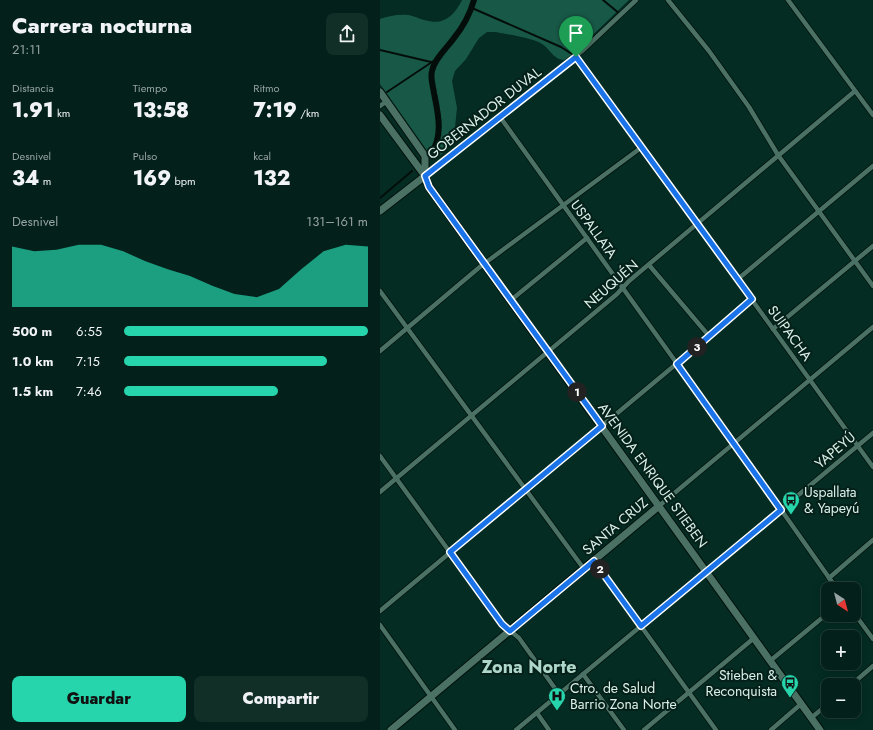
<!DOCTYPE html>
<html lang="es">
<meta charset="utf-8">
<style>
:root{--surface:#03211a;--page:#112e27;--text:#f1f3f6;--muted:#97a3a2;--line:#243e39;--accent:#27d5ad}
body{margin:0;font-family:Jost,sans-serif;background:var(--page);color:var(--text);height:100vh;display:flex;flex-direction:column;font-size:15px;white-space:nowrap}
*{box-sizing:border-box;margin:0}
p{font-size:13px;color:var(--muted)}
.icon{flex:none;width:22px;height:22px;fill:none;stroke:currentColor;stroke-width:2;stroke-linecap:round;stroke-linejoin:round}
.map{position:relative;flex:1;overflow:hidden}
.panel{display:flex;flex-direction:column;background:var(--surface);width:380px}
.panel>*{flex:none}
.needle{width:26px;rotate:144deg}
.fabs{position:absolute;left:441px;top:582px;display:grid;gap:8px}
.fabs a{display:grid;place-items:center;width:40px;height:40px;border-radius:8px;background:var(--surface);box-shadow:0 2px 10px #0003,0 0 0 1px var(--line);font-size:20px}
.pin{position:absolute;display:grid;place-items:center;width:34px;height:34px;color:#fff;margin:-41px -17px;border-radius:50% 50% 50% 0;rotate:-45deg;box-shadow:0 0 4px #0007}
.pin .icon{rotate:45deg}
.km{position:absolute;width:20px;height:20px;margin:-10px;border-radius:50%;background:#222;color:#fff;font-size:11px;line-height:20px;text-align:center}
.round{display:grid;place-items:center;flex:none;width:42px;height:42px;border-radius:8px;background:var(--page)}
.head{display:flex;align-items:center;justify-content:space-between;height:68px;padding:0 12px}
h1{font-size:22px;font-weight:800;line-height:30px}
.stats{display:grid;grid-template-columns:repeat(3,1fr);gap:6px;height:68px;padding:4px 12px}
.stats div{display:grid;align-content:center}
.stats b{font-size:20px;font-weight:800}
.stats small{font-size:11px;font-weight:400}
.stats p{font-size:11px}
.chart{height:112px;padding:8px 12px}
.chart p{display:flex;justify-content:space-between}
.chart svg{width:100%;height:72px;margin-top:4px;fill:var(--accent);opacity:.7}
.action{display:flex;gap:8px;margin-top:auto;padding:8px 12px}
.action a{flex:1;height:46px;border-radius:8px;background:var(--accent);color:#111;font-size:16px;font-weight:800;line-height:46px;text-align:center}
.action a+a{background:var(--page);color:var(--text)}
ul{padding:0 12px;list-style:none;font-size:13px}
li{display:grid;grid-template-columns:64px 48px 1fr;align-items:center;height:30px}
li i{height:10px;border-radius:5px;background:var(--accent)}
main{display:flex;flex:1;min-height:0}
.map>svg:first-child{display:block}
.green{fill:#185847}
.lines{fill:none;stroke-linecap:round;stroke-linejoin:round}
.stream{stroke:#030e0a;stroke-width:2}
.canal{stroke:#030e0a;stroke-width:6}
.minor-casing{stroke:#00120c;stroke-width:6}
.secondary-casing{stroke:#00120c;stroke-width:9}
.minor{stroke:#4b7165;stroke-width:4.5}
.secondary{stroke:#4b7165;stroke-width:7}
.route-casing{stroke:#fff;stroke-width:8}
.route{stroke:#1a73e8;stroke-width:5}
.labels{text-anchor:middle;dominant-baseline:central;stroke-width:4;stroke-linejoin:round;paint-order:stroke}
.street-label{font-size:14px;fill:#dbf0e8;stroke:#042019}
.poi-label{font-size:14px;fill:#dbf0e8;stroke:#042019;text-anchor:start}
.district-label{font-size:18px;font-weight:bold;fill:#aed7c9;stroke:#042019}
</style>
<main>
<section class="panel">
<div class="head"><div><h1>Carrera nocturna</h1><p>21:11</p></div><a class="round"><svg class="icon" aria-label="share" viewBox="0 0 24 24"><path d="M12 15V3M7 8l5-5 5 5M5 13v7h14v-7"/></svg></a></div>
<div class="stats">
<div><p>Distancia</p><b>1.91<small> km</small></b></div>
<div><p>Tiempo</p><b>13:58</b></div>
<div><p>Ritmo</p><b>7:19<small> /km</small></b></div>
</div>
<div class="stats">
<div><p>Desnivel</p><b>34<small> m</small></b></div>
<div><p>Pulso</p><b>169<small> bpm</small></b></div>
<div><p>kcal</p><b>132</b></div>
</div>
<div class="chart"><p><span>Desnivel</span>131–161 m</p>
<svg viewBox="0 0 160 44" preserveAspectRatio="none"><path d="M0 44V7L10 10L20 9L30 6L40 6L50 10L60 16L70 21L80 25L90 31L100 36L110 38L120 33L130 21L140 10L150 6L160 7V44z"/></svg>
</div>
<ul>
<li><b>500 m</b>6:55<i style="width:100%"></i></li>
<li><b>1.0 km</b>7:15<i style="width:83%"></i></li>
<li><b>1.5 km</b>7:46<i style="width:63%"></i></li>
</ul>
<div class="action"><a>Guardar</a><a>Compartir</a></div>
</section>
<div class="map">
<svg width="493" height="730" viewBox="0 0 493 730">
<rect width="100%" height="100%" fill="#042c22"/>
<path class="green" d="M82 0H249L193 54 184 60C174 60 170 49 162 44 150 37 129 35 116 32H107L99 38 86 59 75 71 72 81 77 108 75 127 70 141 63 153 59 156 54 158 50 155 0 84V19C9 16 18 14 28 15 35 16 41 20 49 21 65 25 75 14 82 0Z"/>
<g class="lines">
<g class="stream">
<polyline points="223,0 240,14"/>
<polyline points="92,8 181,47 195,56"/>
<polyline points="0,50 51,62"/>
<polyline points="7,92 58,58"/>
<polyline points="0,198 32,171"/>
</g>
<path class="canal" d="M50 155C64 137 58 113 54 93 53 86 50 78 52 71 54 59 67 48 74 38 83 27 90 14 94 0"/>
<g class="minor-casing">
<g id="minor">
<polyline points="288,0 329,51 369,107 398,155 493,286"/>
<polyline points="408,0 493,115"/>
<polyline points="196,57 493,467"/>
<polyline points="0,106 7,101"/>
<polyline points="120,117 354,443 457,589"/>
<polyline points="45,176 202,51 256,0"/>
<polyline points="269,265 329,336"/>
<polyline points="358,279 493,166"/>
<polyline points="0,291 204,569"/>
<polyline points="131,300 207,238"/>
<polyline points="393,329 493,246"/>
<polyline points="0,351 101,266 262,147"/>
<polyline points="0,456 122,624 139,638 179,694"/>
<polyline points="0,492 237,294 249,281 475,91"/>
<polyline points="279,506 493,327"/>
<polyline points="214,561 336,730"/>
<polyline points="449,578 493,540"/>
<polyline points="0,611 301,360 372,299"/>
<polyline points="474,613 493,639"/>
<polyline points="0,625 75,730"/>
<polyline points="390,661 448,613"/>
<polyline points="203,674 244,730"/>
<polyline points="471,685 493,666"/>
<polyline points="157,713 169,730"/>
<polyline points="431,718 448,704"/>
<polyline points="136,730 493,433"/>
<polyline points="264,730 374,638"/>
<polyline points="391,730 421,704"/>
</g>
</g>
<g class="secondary-casing">
<g id="secondary">
<polyline points="0,92 45,156 45,176 49,187 440,730"/>
<polyline points="0,115 45,176"/>
<polyline points="0,211 45,176"/>
<polyline points="11,730 279,506"/>
</g>
</g>
<use href="#minor" class="minor"/>
<use href="#secondary" class="secondary"/>
</g>
<g class="lines">
<g class="route-casing">
<polygon id="route" points="196,57 372,299 297,364 401,510 261,626 214,561 130,631 122,624 70,552 222,426 49,187 45,176"/>
</g>
<use href="#route" class="route"/>
</g>
<defs>
<g id="bus-pin" transform="scale(0.9)"><path d="M0 17L-7.5 6A9.5 9.5 0 1 1 7.5 6Z" fill="#27d5ad" stroke="#042019"/><path d="M-5-6H5V4H4V6H2V4H-2V6H-4V4H-5ZM-3.5-4V0h7V-4ZM-3.5 1.2v1.5H-2V1.2ZM2 1.2v1.5H3.5V1.2Z" fill="#111"/></g>
<g id="hospital-pin" transform="scale(0.9)"><path d="M0 17L-7.5 6A9.5 9.5 0 1 1 7.5 6Z" fill="#27d5ad" stroke="#042019"/><path d="M-5-5h3v3.5h4V-5h3V5h-3V1.5h-4V5h-3Z" fill="#111"/></g>
</defs>
<g fill-rule="evenodd">
<use href="#bus-pin" x="411" y="500"/>
<use href="#bus-pin" x="410" y="683"/>
<use href="#hospital-pin" x="177" y="696"/>
</g>
<g class="labels">
<g class="street-label">
<text transform="translate(104 113) rotate(-38)">GOBERNADOR DUVAL</text>
<text transform="translate(214 229) rotate(54)">USPALLATA</text>
<text transform="translate(231 284) rotate(-41)">NEUQUÉN</text>
<text transform="translate(410 333) rotate(54)">SUIPACHA</text>
<text transform="translate(455 450) rotate(-40)">YAPEYÚ</text>
<text transform="translate(273 475) rotate(54)">AVENIDA ENRIQUE STIEBEN</text>
<text transform="translate(235 526) rotate(-40)">SANTA CRUZ</text>
</g>
<g class="poi-label">
<text x="424" y="492">Uspallata<tspan x="424" dy="16">&amp; Yapeyú</tspan></text>
<text x="397" y="675" text-anchor="end">Stieben &amp;<tspan x="397" dy="16">Reconquista</tspan></text>
<text x="190" y="688">Ctro. de Salud<tspan x="190" dy="16">Barrio Zona Norte</tspan></text>
</g>
<g class="district-label">
<text x="149" y="667">Zona Norte</text>
</g>
</g>
</svg>
<div class="fabs">
<a><svg class="needle" viewBox="-14 -14 28 28"><path d="M0-13l5 13h-10z" fill="#e53935"/><path d="M0 13l5-13h-10z" fill="#97a3a2"/></svg></a>
<a>+</a>
<a>−</a>
</div>
<div class="pin" style="left:196px;top:57px;background:#1e9e55"><svg class="icon" aria-label="arrive" viewBox="0 0 24 24"><path d="M6 21V4h12l-3 4 3 4H6"/></svg></div>
<b class="km" style="left:197px;top:392px">1</b>
<b class="km" style="left:220px;top:569px">2</b>
<b class="km" style="left:317px;top:347px">3</b>
</div>
</main>
